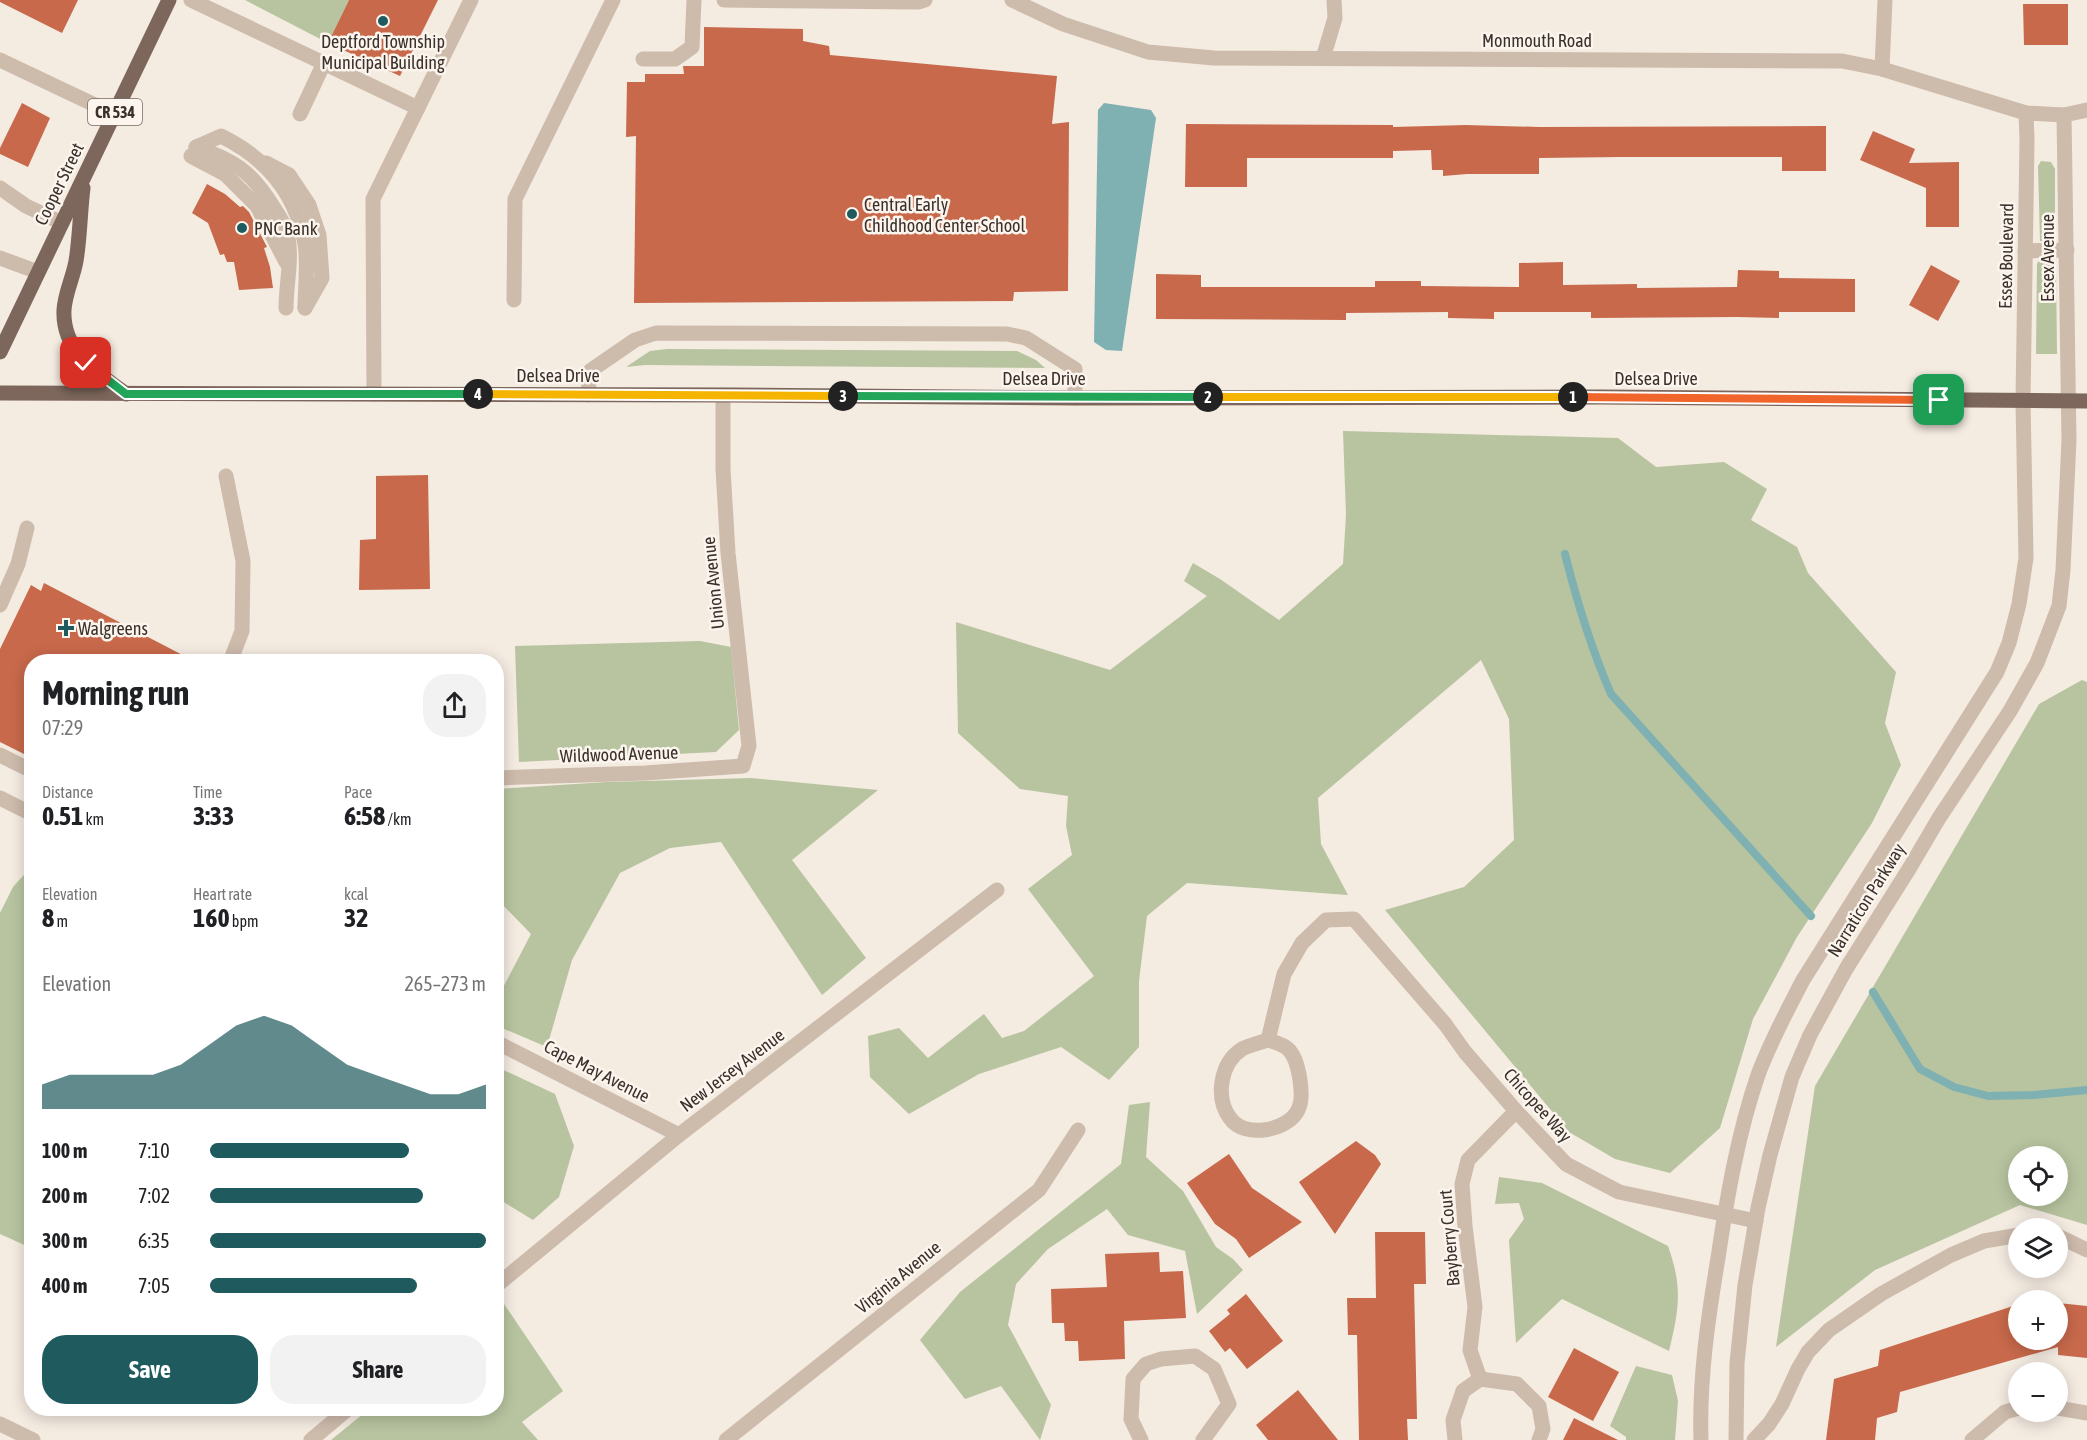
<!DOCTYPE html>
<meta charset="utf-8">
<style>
:root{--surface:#fff;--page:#f2f2f2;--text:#202124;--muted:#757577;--accent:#1f5a5e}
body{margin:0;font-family:"Asap Condensed",sans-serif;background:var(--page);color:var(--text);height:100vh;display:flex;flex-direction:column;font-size:22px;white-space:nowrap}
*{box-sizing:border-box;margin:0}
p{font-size:20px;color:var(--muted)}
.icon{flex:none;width:33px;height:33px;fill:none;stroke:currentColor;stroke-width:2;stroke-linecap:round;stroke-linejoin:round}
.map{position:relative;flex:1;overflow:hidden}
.panel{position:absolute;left:24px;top:654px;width:480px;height:762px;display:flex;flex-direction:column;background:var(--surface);border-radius:24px;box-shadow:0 3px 15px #0003}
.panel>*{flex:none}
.controls{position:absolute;left:2008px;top:1146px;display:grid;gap:12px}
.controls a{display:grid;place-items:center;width:60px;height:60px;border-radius:50%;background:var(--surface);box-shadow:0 3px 15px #0003;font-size:30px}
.pin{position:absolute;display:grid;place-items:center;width:51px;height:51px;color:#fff;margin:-26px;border-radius:12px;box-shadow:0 3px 9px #0006}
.km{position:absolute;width:30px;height:30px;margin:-15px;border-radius:50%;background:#222;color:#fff;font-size:16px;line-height:30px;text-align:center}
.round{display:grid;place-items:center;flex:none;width:63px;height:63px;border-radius:24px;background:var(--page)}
.overview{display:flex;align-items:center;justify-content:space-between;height:102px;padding:0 18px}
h1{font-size:33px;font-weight:700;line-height:45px}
.metrics{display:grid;grid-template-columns:repeat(3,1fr);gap:9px;height:102px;padding:6px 18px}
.metrics div{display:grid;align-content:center}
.metrics b{font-size:26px;font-weight:700}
.metrics small{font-size:16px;font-weight:400}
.metrics p{font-size:16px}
.chart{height:168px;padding:12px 18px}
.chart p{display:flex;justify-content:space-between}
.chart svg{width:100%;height:108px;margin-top:6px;fill:var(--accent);opacity:.7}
.cta{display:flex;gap:12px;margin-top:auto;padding:12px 18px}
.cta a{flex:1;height:69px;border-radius:24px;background:var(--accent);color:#fff;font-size:24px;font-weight:700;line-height:69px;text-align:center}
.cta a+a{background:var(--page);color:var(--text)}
ul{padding:0 18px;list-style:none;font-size:20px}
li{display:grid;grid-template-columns:96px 72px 1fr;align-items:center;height:45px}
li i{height:15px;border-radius:8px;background:var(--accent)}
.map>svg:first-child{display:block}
.green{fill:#b8c4a0;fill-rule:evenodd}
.water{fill:#7fb0b2}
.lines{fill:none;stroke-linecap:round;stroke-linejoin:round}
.stream{stroke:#7fb0b2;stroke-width:8}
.building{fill:#c8694b}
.minor{stroke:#cdbbac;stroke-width:15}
.major{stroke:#7d675c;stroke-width:15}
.split-1-casing{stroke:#fff;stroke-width:12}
.split-2-casing{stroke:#fff;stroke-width:12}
.split-3-casing{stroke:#fff;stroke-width:12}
.split-4-casing{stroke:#fff;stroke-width:12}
.split-5-casing{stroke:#fff;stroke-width:12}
.split-1{stroke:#f0652b;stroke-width:8}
.split-2{stroke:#f5b400;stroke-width:8}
.split-3{stroke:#22a559;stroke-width:8}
.split-4{stroke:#f5b400;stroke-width:8}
.split-5{stroke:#22a559;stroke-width:8}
.poi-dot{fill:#1f5a5e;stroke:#fbf5ee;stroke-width:2}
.labels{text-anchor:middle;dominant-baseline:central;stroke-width:5;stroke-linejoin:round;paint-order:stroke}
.shield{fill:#fbf5ee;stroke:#756b66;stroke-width:1.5}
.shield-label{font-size:16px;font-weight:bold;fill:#3b302b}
.street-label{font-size:18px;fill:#3b302b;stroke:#fbf5ee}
.poi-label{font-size:18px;fill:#3b302b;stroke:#fbf5ee;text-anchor:start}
</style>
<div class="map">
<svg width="2087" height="1440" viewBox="0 0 2087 1440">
<rect width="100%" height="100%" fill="#f4ebe1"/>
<g class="green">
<polygon points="245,0 349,0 328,43"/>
<polygon points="2041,161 2051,162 2055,169 2055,241 2040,241 2038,166"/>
<polygon points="2040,258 2054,259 2056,264 2057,354 2036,354 2037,264"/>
<polygon points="667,349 1017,351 1036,360 1045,368 645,365 626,367 650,351"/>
<polygon points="1343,431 1618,438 1656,467 1724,462 1767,489 1751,520 1797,547 1808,573 1896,672 1885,723 1901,765 1872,823 1797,937 1753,1019 1720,1128 1670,1173 1615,1159 1569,1132 1385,910 1464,887 1514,840 1509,719 1481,660 1318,798 1321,844 1348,895 1187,883 1147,916 1139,981 1139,1047 1109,1080 1061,1047 979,1074 909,1114 870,1077 868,1036 899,1028 928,1058 984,1014 1002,1038 1024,1031 1094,976 1028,889 1072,855 1066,826 1068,796 1020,789 958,733 956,622 1110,670 1207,596 1184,581 1193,563 1220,579 1279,620 1343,564 1346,515"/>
<polygon points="700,641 731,647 739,730 716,752 519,762 515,646"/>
<path d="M2082 680 2087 682V1225L2020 1205 1875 1270 1776 1347 1815 1086 2039 704ZM2019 1156H2058V1196H2019Z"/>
<polygon points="751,778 878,790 792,860 866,958 822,995 721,842 670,848 620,873 572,960 547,1047 497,1026 497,999 531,934 497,899 497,789 607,782"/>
<polygon points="31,867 31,1248 0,1234 0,913 13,887"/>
<polygon points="497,1067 555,1094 574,1146 559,1197 533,1220 497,1198"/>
<polygon points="1150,1102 1146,1157 1183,1191 1216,1247 1233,1259 1243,1270 1197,1314 1185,1251 1128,1235 1107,1209 1048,1249 1016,1284 1008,1325 1051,1405 1040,1440 1001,1386 965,1399 920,1340 960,1292 1121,1164 1129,1105"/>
<path d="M1499 1177 1542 1183 1668 1246C1683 1288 1679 1309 1669 1351L1562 1299 1516 1343 1509 1240 1524 1219 1519 1203 1495 1204Z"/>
<polygon points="500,1298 563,1391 522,1422 538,1440 331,1440 369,1409 496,1408 496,1301"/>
<polygon points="1636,1366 1672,1375 1678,1401 1675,1440 1626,1440 1626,1437 1610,1426"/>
</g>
<polygon class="water" points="1104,103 1151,110 1156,118 1122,351 1106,350 1094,342 1098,110"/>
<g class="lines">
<g class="stream">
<path d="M1565 554C1577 602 1591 648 1611 694L1811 916"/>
<polyline points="1873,992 1920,1069 1954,1087 1988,1096 2034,1095 2087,1090"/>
</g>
</g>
<g class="building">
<polygon points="0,0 78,0 62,33 0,2"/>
<polygon points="349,0 438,0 400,76 328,43"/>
<polygon points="2023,4 2068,4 2068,45 2024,45"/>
<polygon points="704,27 803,29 803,41 829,46 830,55 1057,76 1052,124 1069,122 1068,291 1014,292 1013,301 634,303 636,136 626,137 627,82 645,82 645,74 684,74 683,66 704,66"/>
<polygon points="22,103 50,118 28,167 0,154 0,148"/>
<polygon points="1186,124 1393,125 1393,127 1466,125 1539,127 1826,126 1826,171 1782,171 1782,157 1620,157 1539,158 1539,174 1467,174 1443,176 1443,170 1432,170 1431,150 1393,151 1393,158 1247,158 1247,187 1185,187"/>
<polygon points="1873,131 1915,149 1909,163 1959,162 1959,227 1926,227 1926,188 1860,160"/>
<polygon points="207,184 225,194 240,207 243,206 249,212 267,247 264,248 270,267 273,288 239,290 234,262 227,262 224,254 220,255 208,223 192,213"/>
<polygon points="1563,262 1563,285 1637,284 1637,288 1737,287 1738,270 1779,271 1779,278 1855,279 1855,312 1779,312 1779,318 1737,317 1591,318 1591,312 1494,312 1494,319 1448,318 1448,312 1346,313 1346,320 1156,319 1156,274 1201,275 1201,287 1375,287 1375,281 1421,281 1421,286 1519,287 1519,263"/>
<polygon points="1931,265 1960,281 1938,321 1909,305"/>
<polygon points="428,475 430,589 359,590 360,540 376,539 376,476"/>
<polygon points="44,583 196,662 32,662 32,758 0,742 0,649 31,585 41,591"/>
<polygon points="1356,1141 1375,1155 1381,1164 1335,1234 1299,1182"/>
<polygon points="1229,1154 1252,1188 1302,1222 1249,1258 1236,1239 1215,1224 1187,1183"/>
<polygon points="1375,1232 1425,1232 1426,1284 1414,1284 1417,1419 1407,1419 1408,1440 1359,1440 1357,1335 1348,1335 1347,1298 1376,1298"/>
<polygon points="1159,1252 1160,1272 1183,1271 1186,1318 1124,1321 1125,1359 1079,1361 1078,1341 1065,1341 1064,1323 1052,1323 1051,1289 1107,1287 1105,1254"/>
<polygon points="1246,1294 1283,1341 1247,1369 1230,1348 1225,1352 1209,1331 1230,1314 1227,1310"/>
<polygon points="2058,1303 2087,1306 2087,1358 2058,1355 2058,1347 1900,1392 1897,1412 1877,1418 1875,1440 1826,1440 1834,1379 1878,1366 1880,1350 2019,1304 2019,1340 2058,1340"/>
<polygon points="1574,1348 1619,1372 1593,1421 1548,1397"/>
<polygon points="1298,1390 1338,1440 1268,1440 1256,1425"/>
<polygon points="1574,1418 1618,1440 1563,1440"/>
</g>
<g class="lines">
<g class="minor">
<polyline points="191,0 418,108"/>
<polyline points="724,0 919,2 925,0"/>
<polyline points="1012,0 1063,24 1148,52 1214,58 1842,61 1882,69 2026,113 2064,115 2087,110"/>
<polyline points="1323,58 1335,18 1334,0"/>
<polyline points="643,59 675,59 692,47 694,0"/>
<polyline points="0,60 114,114"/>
<polyline points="1882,69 1885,0"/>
<polyline points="300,114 324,63"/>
<path d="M196 147 221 136C264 157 294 191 304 239 309 257 305 289 305 308"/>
<path d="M196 147C233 160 250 170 272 205 277 213 285 224 287 233 293 256 286 284 286 308"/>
<polyline points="191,156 225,174 257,206 286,262"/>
<polyline points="266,163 289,175 309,205 319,235 322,278 305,308"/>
<polyline points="0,188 26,206 62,223"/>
<polyline points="2025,251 2067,250"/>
<polyline points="0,258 38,272"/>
<polyline points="514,300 515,199 613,0"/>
<polyline points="374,394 373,199 471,0"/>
<polyline points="588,395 590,371 635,340 656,333 1007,334 1026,338 1075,369 1075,398"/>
<polyline points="226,476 243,561 242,631 230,662"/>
<polyline points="0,605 18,564 27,528"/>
<polyline points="0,755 32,771"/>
<polyline points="496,778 645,773 743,766 749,746 728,553 723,469 723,395"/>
<polyline points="0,798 32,814"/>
<path d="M1268 1040C1274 1042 1283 1044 1288 1049 1299 1059 1305 1097 1298 1110 1288 1131 1244 1139 1230 1118 1215 1098 1220 1063 1242 1049 1249 1045 1259 1043 1268 1040L1284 974 1302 943 1326 920 1354 919 1412 986 1445 1024 1465 1052 1516 1111 1566 1164 1619 1192 1756 1221"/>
<polyline points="496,1042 679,1135"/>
<polyline points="2058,1236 2087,1250"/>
<polyline points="496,1286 679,1135 997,890"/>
<polyline points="1480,1379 1470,1350 1475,1307 1465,1226 1462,1184 1468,1160 1516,1111"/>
<polyline points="2058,1408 2087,1413"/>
<polyline points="0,1424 33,1440"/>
<polyline points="311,1440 349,1408"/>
<polyline points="726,1440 1039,1190 1078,1130"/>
<polyline points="1141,1440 1131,1419 1133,1379 1146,1364 1161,1359 1195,1356 1214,1369 1229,1404 1203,1440"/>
<polyline points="1455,1440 1453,1420 1463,1391 1480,1379 1517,1384 1539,1406 1543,1429 1539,1440"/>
<path d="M1701 1440C1699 1379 1708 1318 1718 1258 1727 1197 1738 1133 1758 1075 1770 1042 1787 1011 1803 980L1997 672 2009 643 2019 604 2026 558 2023 400 2027 140 2026 113"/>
<polyline points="1736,1440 1737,1363 1745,1285 1758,1208 1770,1155 1792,1077 1810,1035 1846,969 1909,869 1939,818 2010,711 2037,663 2059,606 2063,570 2069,440 2064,115"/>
<polyline points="1754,1440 1769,1424 1782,1404 1798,1369 1808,1352 1829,1330 1881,1294 1951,1255 1984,1241 2019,1235"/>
<polyline points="1972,1440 2005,1412 2019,1408"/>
</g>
<g class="major">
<path d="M83 188C80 212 80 237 76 261 73 278 65 293 64 310 62 351 96 372 126 394"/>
<polyline points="0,352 169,0"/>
<polyline points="0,393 735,395 1075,398 1601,397 2087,401"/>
</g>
</g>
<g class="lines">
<g class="split-1-casing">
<polyline id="split-1" points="1573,397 1939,400"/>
</g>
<g class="split-2-casing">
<polyline id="split-2" points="1208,397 1573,397"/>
</g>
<g class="split-3-casing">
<polyline id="split-3" points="843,396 1208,397"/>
</g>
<g class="split-4-casing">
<polyline id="split-4" points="478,394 843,396"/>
</g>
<g class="split-5-casing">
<polyline id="split-5" points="86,363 126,394 478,394"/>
</g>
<use href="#split-1" class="split-1"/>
<use href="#split-2" class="split-2"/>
<use href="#split-3" class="split-3"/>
<use href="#split-4" class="split-4"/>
<use href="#split-5" class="split-5"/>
</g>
<g class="poi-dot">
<circle cx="383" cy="21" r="6"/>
<circle cx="852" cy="214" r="6"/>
<circle cx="242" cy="228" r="6"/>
<path d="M63 619h6v6h6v6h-6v6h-6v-6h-6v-6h6z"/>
</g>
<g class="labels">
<rect class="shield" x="88" y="99" width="54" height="26" rx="4.5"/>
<g class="shield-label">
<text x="115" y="112">CR 534</text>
</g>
<g class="street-label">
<text x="1537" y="40">Monmouth Road</text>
<text transform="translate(59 184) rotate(-64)">Cooper Street</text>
<text transform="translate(2006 256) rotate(-89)">Essex Boulevard</text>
<text transform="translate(2047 258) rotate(-90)">Essex Avenue</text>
<text x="558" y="375">Delsea Drive</text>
<text x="1044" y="378">Delsea Drive</text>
<text x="1656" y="378">Delsea Drive</text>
<text transform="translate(713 583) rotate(-96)">Union Avenue</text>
<text transform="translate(619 754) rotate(-2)">Wildwood Avenue</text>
<text transform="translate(1866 900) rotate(-58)">Narraticon Parkway</text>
<text transform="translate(732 1070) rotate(-37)">New Jersey Avenue</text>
<text transform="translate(597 1071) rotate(27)">Cape May Avenue</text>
<text transform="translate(1538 1105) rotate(48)">Chicopee Way</text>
<text transform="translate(1449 1238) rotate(-95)">Bayberry Court</text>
<text transform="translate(898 1277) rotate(-39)">Virginia Avenue</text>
</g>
<g class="poi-label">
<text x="383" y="41" text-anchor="middle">Deptford Township<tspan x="383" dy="21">Municipal Building</tspan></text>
<text x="864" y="204">Central Early<tspan x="864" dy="21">Childhood Center School</tspan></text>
<text x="254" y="228">PNC Bank</text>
<text x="78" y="628">Walgreens</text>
</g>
</g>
</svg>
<div class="controls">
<a><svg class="icon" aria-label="locate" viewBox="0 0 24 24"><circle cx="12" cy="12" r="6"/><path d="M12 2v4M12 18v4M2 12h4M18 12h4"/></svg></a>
<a><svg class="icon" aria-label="layers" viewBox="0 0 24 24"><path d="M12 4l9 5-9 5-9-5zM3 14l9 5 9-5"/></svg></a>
<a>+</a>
<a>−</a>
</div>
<div class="pin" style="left:1939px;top:400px;background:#1e9e55"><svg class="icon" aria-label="arrive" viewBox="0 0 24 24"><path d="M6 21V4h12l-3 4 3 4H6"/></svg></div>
<div class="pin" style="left:86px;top:363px;background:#d93025"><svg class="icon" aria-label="check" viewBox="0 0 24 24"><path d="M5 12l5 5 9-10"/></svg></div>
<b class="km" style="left:1573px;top:397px">1</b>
<b class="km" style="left:1208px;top:397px">2</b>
<b class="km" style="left:843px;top:396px">3</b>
<b class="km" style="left:478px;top:394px">4</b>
<section class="panel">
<div class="overview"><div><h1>Morning run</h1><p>07:29</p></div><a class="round"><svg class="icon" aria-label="share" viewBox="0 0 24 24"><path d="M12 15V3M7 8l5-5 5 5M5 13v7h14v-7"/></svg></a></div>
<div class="metrics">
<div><p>Distance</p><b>0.51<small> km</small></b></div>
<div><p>Time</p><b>3:33</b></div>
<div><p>Pace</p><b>6:58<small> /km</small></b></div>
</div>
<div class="metrics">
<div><p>Elevation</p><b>8<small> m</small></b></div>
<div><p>Heart rate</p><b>160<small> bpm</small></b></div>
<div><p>kcal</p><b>32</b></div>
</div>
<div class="chart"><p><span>Elevation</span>265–273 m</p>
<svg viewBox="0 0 160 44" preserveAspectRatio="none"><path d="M0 44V34L10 30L20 30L30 30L40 30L50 26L60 18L70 10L80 6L90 10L100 18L110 26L120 30L130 34L140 38L150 38L160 34V44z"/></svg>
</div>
<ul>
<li><b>100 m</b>7:10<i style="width:72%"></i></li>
<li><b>200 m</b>7:02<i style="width:77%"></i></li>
<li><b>300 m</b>6:35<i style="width:100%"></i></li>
<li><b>400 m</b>7:05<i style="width:75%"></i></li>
</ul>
<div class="cta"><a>Save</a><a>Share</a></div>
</section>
</div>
